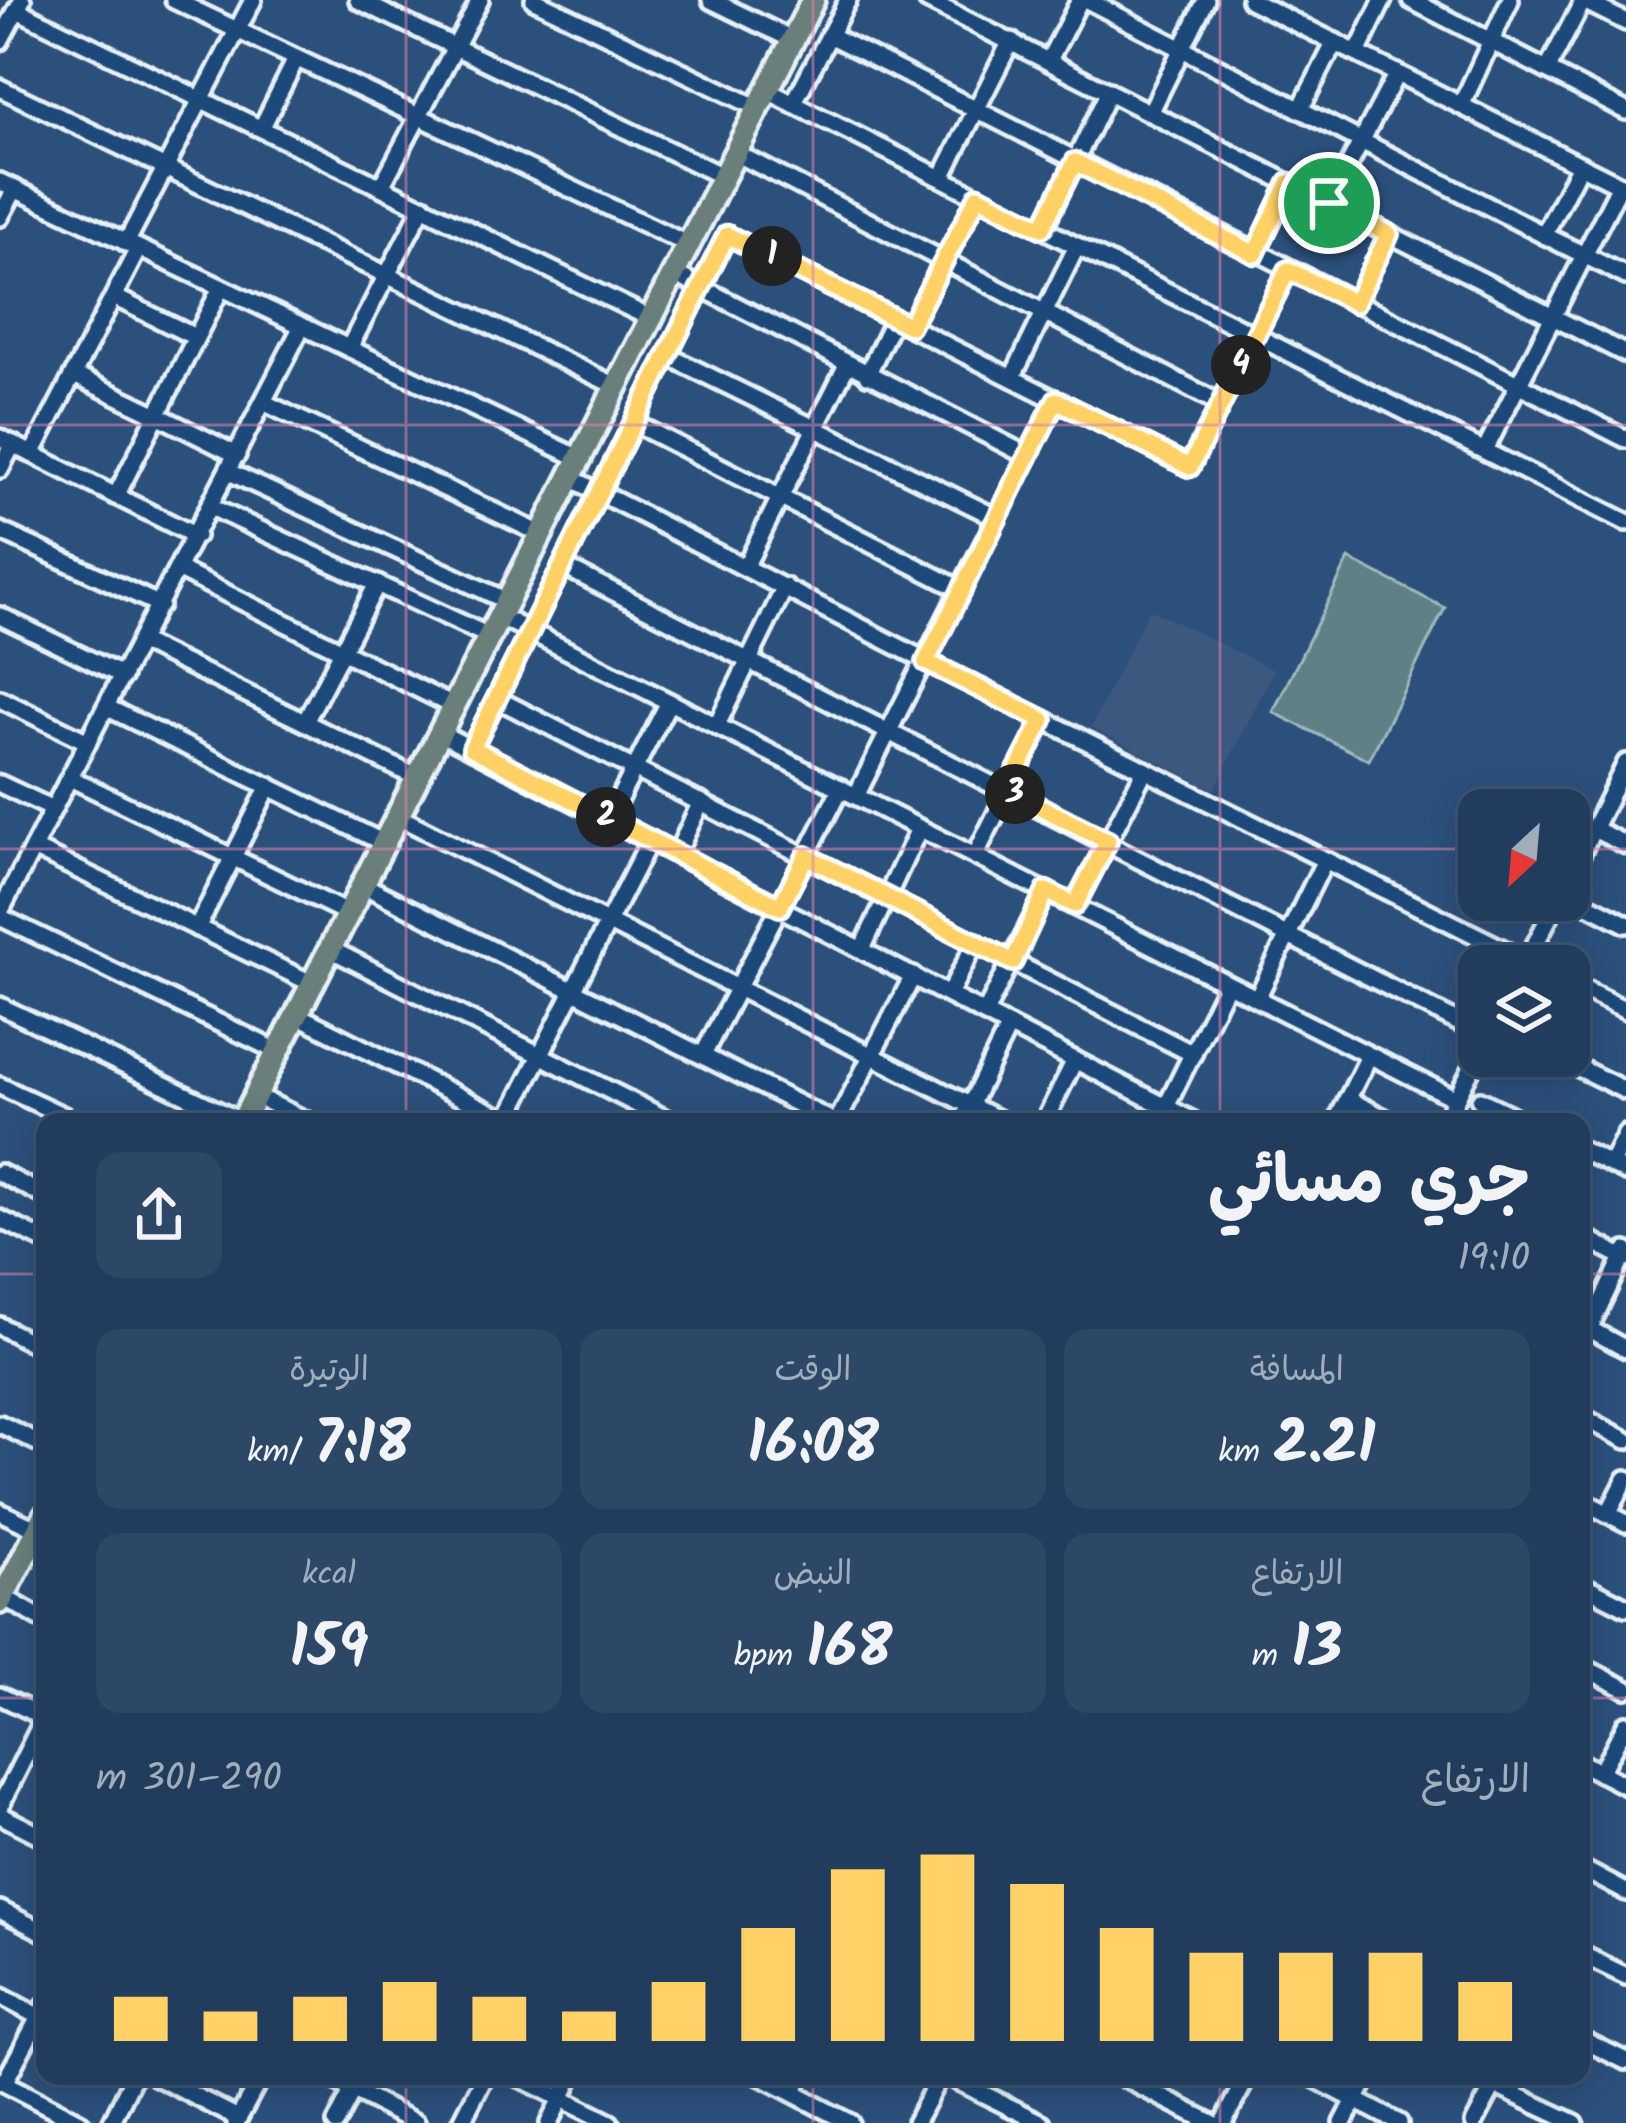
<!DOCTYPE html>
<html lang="ar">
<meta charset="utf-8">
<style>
:root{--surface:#213c5d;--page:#2d4766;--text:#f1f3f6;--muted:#a2adbc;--line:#3e5672;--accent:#ffd166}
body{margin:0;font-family:Kalam,"Playpen Sans Arabic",sans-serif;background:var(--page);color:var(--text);direction:rtl;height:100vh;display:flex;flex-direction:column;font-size:45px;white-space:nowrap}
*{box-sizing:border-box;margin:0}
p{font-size:39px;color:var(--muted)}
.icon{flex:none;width:66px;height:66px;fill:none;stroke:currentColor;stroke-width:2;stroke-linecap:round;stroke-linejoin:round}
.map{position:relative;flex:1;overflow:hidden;direction:ltr}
.details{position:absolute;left:36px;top:1113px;width:1554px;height:972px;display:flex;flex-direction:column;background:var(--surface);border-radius:24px;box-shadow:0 6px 30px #0003,0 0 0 3px var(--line);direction:rtl}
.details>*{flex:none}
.needle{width:78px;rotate:206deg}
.controls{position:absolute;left:1458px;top:789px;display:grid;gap:24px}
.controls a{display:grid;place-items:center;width:132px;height:132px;border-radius:24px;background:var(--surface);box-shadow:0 6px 30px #0003,0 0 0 3px var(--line);font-size:60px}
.pin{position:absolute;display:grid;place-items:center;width:102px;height:102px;color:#fff;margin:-51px;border:6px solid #fff;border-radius:50%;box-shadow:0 3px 12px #0007}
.km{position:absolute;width:60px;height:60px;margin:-30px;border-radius:50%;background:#222;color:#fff;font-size:33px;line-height:60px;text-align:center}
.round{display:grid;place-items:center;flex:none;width:126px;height:126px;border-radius:24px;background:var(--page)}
.head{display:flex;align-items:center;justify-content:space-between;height:204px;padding:0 60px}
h1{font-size:66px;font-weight:700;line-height:90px}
.metrics{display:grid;grid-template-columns:repeat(3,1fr);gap:18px;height:204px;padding:12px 60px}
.metrics div{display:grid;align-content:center;border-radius:24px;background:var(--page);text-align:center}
.metrics b{font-size:60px;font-weight:700}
.metrics small{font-size:33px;font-weight:400}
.metrics p{font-size:33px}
.chart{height:336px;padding:24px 60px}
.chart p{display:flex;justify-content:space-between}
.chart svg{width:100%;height:216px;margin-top:12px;stroke:var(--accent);stroke-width:6}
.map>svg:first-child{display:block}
.built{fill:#3c587f}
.green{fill:#5e8186;stroke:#a3b9bf;stroke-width:3}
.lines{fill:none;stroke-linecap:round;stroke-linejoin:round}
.minor-casing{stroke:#e8f1f8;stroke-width:24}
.highway-casing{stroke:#e8f1f8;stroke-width:30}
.minor{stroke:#1f4a7a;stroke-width:15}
.highway{stroke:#6b7f7c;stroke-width:21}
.route-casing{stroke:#fff;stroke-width:24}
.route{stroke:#ffd166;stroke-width:15}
.grid{fill:none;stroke:#d584aa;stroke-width:3;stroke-opacity:0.55}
</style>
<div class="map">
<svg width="1626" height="2123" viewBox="0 0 1626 2123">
<rect width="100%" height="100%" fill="#2c507c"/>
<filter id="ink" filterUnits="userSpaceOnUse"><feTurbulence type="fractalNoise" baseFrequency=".00833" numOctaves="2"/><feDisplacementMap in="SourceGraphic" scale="24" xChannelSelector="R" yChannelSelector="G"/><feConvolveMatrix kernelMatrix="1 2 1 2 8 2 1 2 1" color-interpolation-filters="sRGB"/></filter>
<g filter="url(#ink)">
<polygon class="built" points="1149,609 1274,670 1214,790 1091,727"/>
<polygon class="green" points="1349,559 1445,608 1369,760 1273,712"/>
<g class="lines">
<g class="minor-casing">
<g id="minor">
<polyline points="174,0 687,244"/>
<polyline points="358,0 722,176"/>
<polyline points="534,0 758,108"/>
<polyline points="711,0 793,40"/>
<polyline points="927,0 1626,354"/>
<polyline points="1087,0 1544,235 1580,165"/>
<polyline points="1250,0 1626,188"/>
<polyline points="1411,0 1626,111"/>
<polyline points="1582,0 1626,22"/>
<polyline points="17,10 650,318"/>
<polyline points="829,35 1626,439"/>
<polyline points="0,41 22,0"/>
<polyline points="1357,53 1383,0"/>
<polyline points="1049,60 1080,0"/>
<polyline points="1547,70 1583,1"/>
<polyline points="0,88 616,386"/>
<polyline points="768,91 1626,522"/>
<polyline points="793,104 848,0"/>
<polyline points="1462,104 1510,0"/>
<polyline points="1300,110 1335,42"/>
<polyline points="1150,113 1206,0"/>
<polyline points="262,127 296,59"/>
<polyline points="734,152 1221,404"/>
<polyline points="942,177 1011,41"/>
<polyline points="0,182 579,458"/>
<polyline points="382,185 480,0"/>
<polyline points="1329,203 1397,73"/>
<polyline points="0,217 15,189"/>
<polyline points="1043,228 1109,91"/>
<polyline points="1544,235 1626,276"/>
<polyline points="126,243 253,0"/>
<polyline points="1255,254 1289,183"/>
<polyline points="673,273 1028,456"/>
<polyline points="114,297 195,337"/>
<polyline points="1355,303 1389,234"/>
<polyline points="910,326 978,196"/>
<polyline points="349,348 423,206"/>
<polyline points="668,356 997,518"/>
<polyline points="74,375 157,415 221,288"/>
<polyline points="867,375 894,319"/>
<polyline points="1012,378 1077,246"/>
<polyline points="263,402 541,534"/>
<polyline points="634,423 962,590"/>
<polyline points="0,438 196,536"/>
<polyline points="1485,450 1620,185"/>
<polyline points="32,454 138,249"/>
<polyline points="0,469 13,444"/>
<polyline points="229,472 509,602"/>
<polyline points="569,477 926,661 1537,966"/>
<polyline points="116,496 157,415 237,455"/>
<polyline points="211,507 491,637"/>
<polyline points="0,531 160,605"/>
<polyline points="563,566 1479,1033"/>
<polyline points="745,567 847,365"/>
<polyline points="179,570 455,707"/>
<polyline points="0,616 123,676"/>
<polyline points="501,617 1456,1099"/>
<polyline points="141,642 418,778"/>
<polyline points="0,699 88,742"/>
<polyline points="497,699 1193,1054"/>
<polyline points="106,707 384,843"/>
<polyline points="305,722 377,584"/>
<polyline points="717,725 785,587"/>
<polyline points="442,734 1195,1122"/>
<polyline points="472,748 727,235 1189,467 1288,270"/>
<polyline points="70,778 349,914"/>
<polyline points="0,784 53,809"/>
<polyline points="856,796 1056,400"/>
<polyline points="399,817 1003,1122"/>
<polyline points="609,818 669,702"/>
<polyline points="1594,829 1626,845"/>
<polyline points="33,848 313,984"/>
<polyline points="677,853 701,802"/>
<polyline points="975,856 1043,720"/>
<polyline points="1569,878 1626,763"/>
<polyline points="363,885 834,1122"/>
<polyline points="1569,895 1626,924"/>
<polyline points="1075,905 1145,770"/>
<polyline points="0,912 302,326"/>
<polyline points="0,917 279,1052"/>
<polyline points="197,928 269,786"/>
<polyline points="330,949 672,1122"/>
<polyline points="862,949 919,829"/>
<polyline points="1524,966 1558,900"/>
<polyline points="1569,982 1626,1010"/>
<polyline points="949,994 976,942"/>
<polyline points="1257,998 1325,860"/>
<polyline points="0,1006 242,1122"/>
<polyline points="985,1013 1046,891"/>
<polyline points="297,1015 510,1122"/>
<polyline points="703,1055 841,788"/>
<polyline points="1555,1056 1626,1091"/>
<polyline points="0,1086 77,1122"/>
<polyline points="256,1096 309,1122"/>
<polyline points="1347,1099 1392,1122"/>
<polyline points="1480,1100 1525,1122"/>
<polyline points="1166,1107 1227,984"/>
<polyline points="506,1122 650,840"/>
<polyline points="837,1122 913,976"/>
<polyline points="962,1122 1009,1026"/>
<polyline points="1044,1122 1075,1060"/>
<polyline points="1336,1122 1369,1056"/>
<polyline points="1444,1122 1479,1054"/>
<polyline points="1581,1150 1626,1172"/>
<polyline points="1611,1164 1626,1134"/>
<polyline points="0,1173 45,1196"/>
<polyline points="0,1219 45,1241"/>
<polyline points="1581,1235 1626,1259"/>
<polyline points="0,1326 45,1350"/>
<polyline points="1584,1326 1626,1349"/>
<polyline points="1589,1329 1626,1251"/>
<polyline points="1581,1416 1626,1440"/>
<polyline points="0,1424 45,1446"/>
<polyline points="1581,1500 1626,1523"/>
<polyline points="0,1512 42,1532"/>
<polyline points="1608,1514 1626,1479"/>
<polyline points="1581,1584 1626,1607"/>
<polyline points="0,1595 45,1621"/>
<polyline points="1581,1666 1626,1689"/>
<polyline points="0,1696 45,1718"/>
<polyline points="1581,1763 1626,1786"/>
<polyline points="1600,1773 1626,1724"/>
<polyline points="0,1806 44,1718"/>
<polyline points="0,1815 45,1838"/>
<polyline points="1581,1868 1626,1892"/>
<polyline points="0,1910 45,1933"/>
<polyline points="1581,1954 1626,1976"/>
<polyline points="0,1996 45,2020"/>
<polyline points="1581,2039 1626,2061"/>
<polyline points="155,2076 238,2118"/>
<polyline points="325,2076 416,2123"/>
<polyline points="516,2076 610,2123"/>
<polyline points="760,2076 850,2123"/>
<polyline points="947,2076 1042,2123"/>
<polyline points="1120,2076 1212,2123"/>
<polyline points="1310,2076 1399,2123"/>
<polyline points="1475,2076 1575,2123"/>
<polyline points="0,2081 81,2123"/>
<polyline points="4,2083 45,2006"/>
<polyline points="793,2092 801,2076"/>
<polyline points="111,2123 134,2076"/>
<polyline points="236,2123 261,2076"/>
<polyline points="336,2123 353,2090"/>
<polyline points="461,2123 485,2076"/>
<polyline points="549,2123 572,2076"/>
<polyline points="915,2123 940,2076"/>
<polyline points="1223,2123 1248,2076"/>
<polyline points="1343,2123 1368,2076"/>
<polyline points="1474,2123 1499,2076"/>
</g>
</g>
<g class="highway-casing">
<g id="highway">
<polyline points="242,1122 813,0"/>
<polyline points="0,1602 45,1516"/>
</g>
</g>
<use href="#minor" class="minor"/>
<use href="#highway" class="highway"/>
</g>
</g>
<g class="lines" filter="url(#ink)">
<g class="route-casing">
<polygon id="route" points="1075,162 1255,254 1289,183 1389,234 1355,303 1288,270 1190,467 1056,400 926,662 1043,720 1007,790 1108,841 1075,905 1046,891 1013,962 806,856 780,907 472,748 727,235 910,326 978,196 1042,228"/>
</g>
<use href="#route" class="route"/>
</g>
<path class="grid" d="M406 0V1122M813 0V1122M1220 0V1122M0 425H1626M0 849H1479M1569 849H1626M0 1274H45M1581 1274H1626M0 1698H45M1581 1698H1626M406 2076V2123M813 2076V2123M1220 2076V2123"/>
</svg>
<div class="controls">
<a><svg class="needle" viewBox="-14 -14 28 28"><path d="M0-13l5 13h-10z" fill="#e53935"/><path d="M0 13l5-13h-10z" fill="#a2adbc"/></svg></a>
<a><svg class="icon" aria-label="layers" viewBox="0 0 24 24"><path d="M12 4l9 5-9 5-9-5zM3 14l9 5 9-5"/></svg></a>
</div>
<div class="pin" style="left:1329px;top:203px;background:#1e9e55"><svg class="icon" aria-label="arrive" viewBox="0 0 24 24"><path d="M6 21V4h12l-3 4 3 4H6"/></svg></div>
<b class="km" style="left:772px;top:256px">1</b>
<b class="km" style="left:606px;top:817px">2</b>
<b class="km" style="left:1015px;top:794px">3</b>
<b class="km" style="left:1241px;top:365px">4</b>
<section class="details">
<div class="head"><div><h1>جري مسائي</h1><p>19:10</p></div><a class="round"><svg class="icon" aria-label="share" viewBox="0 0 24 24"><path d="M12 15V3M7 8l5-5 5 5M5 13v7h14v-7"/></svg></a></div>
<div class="metrics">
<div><p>المسافة</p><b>2.21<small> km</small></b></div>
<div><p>الوقت</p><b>16:08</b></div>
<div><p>الوتيرة</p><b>7:18<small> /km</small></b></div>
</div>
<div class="metrics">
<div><p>الارتفاع</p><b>13<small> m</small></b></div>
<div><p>النبض</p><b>168<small> bpm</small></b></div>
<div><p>kcal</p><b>159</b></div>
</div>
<div class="chart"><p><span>الارتفاع</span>290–301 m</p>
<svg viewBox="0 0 160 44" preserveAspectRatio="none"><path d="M5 44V35M15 44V38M25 44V35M35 44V32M45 44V35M55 44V38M65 44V32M75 44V21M85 44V9M95 44V6M105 44V12M115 44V21M125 44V26M135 44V26M145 44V26M155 44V32"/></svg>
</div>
</section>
</div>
